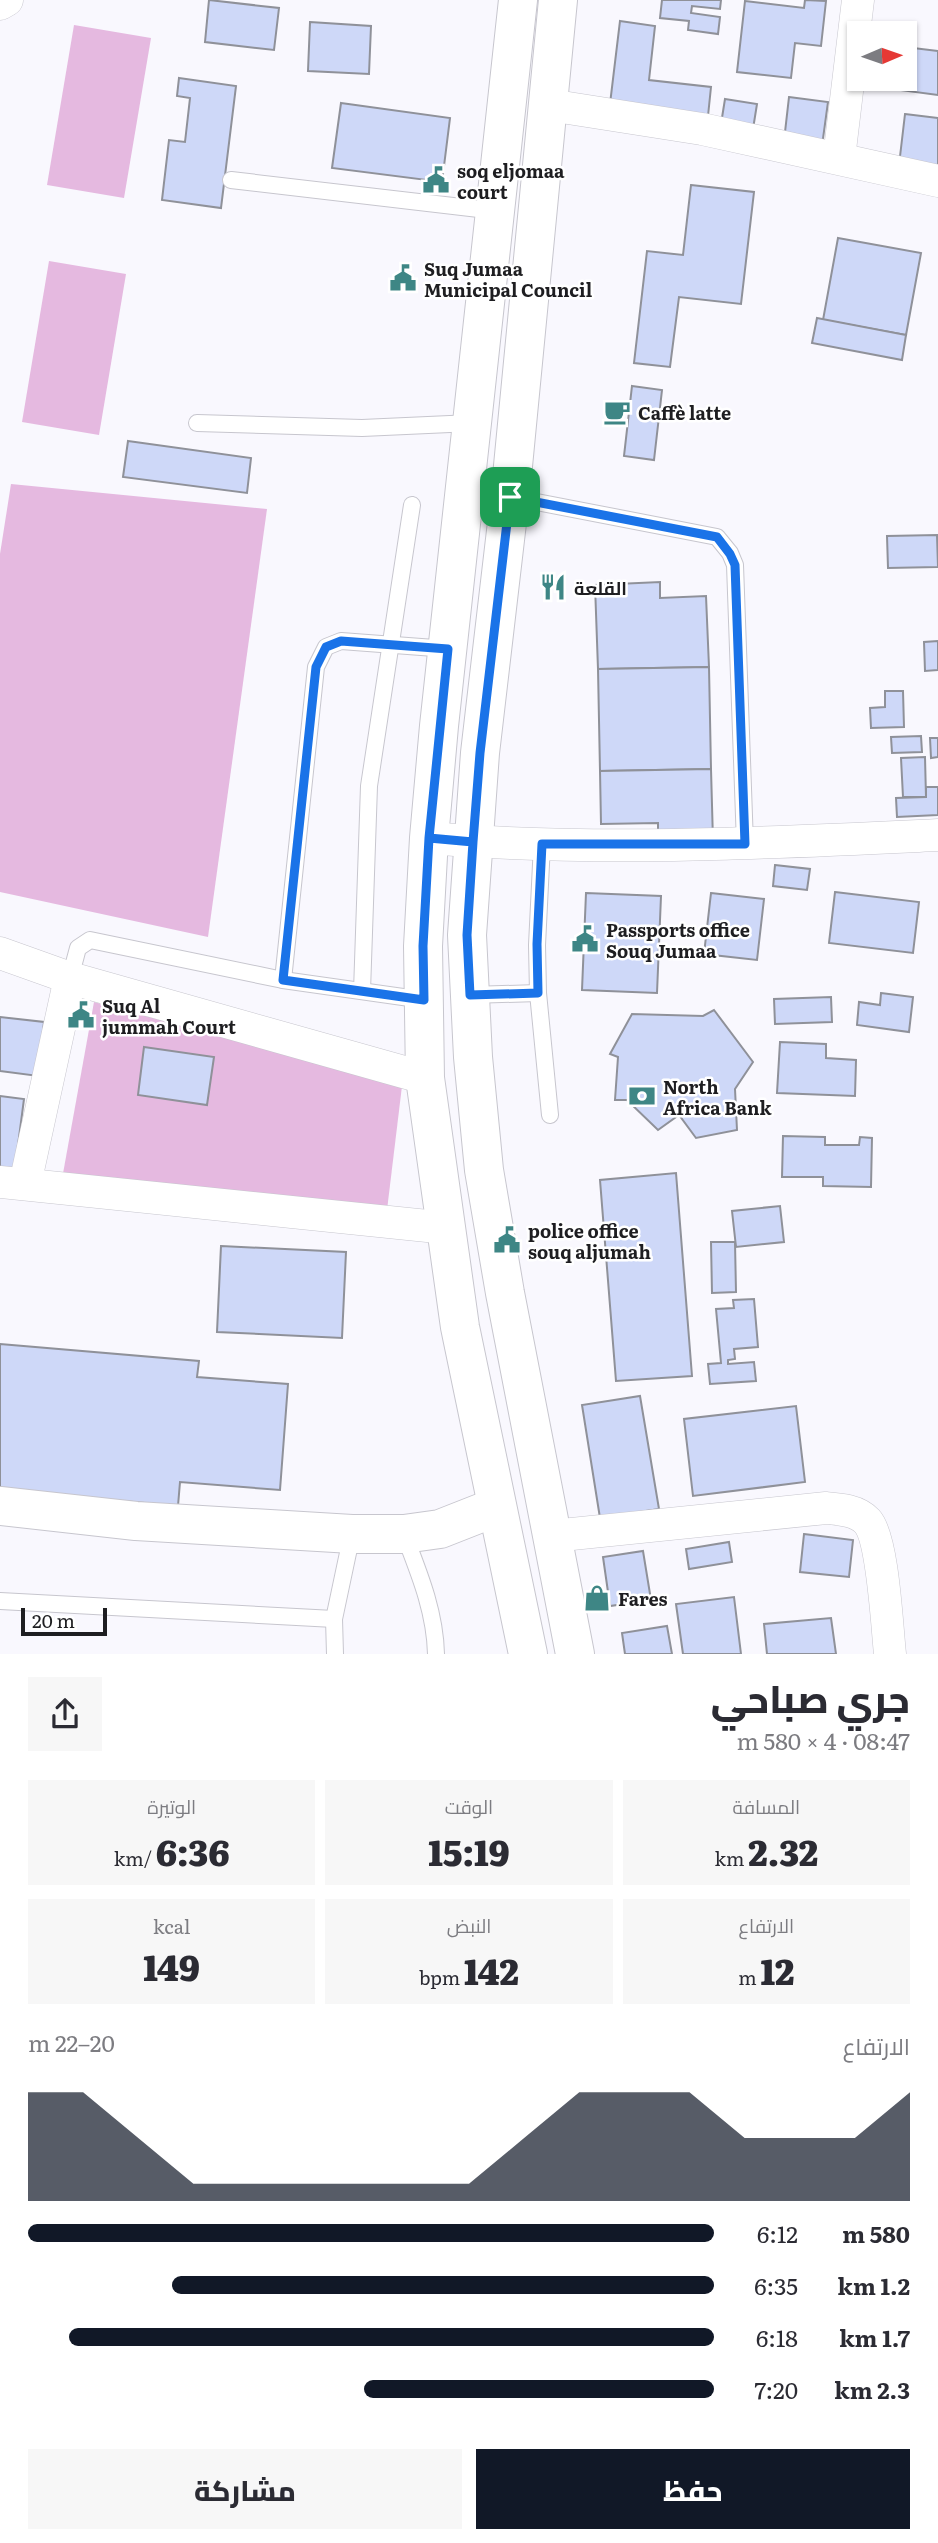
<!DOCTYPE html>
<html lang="ar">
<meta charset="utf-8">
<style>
:root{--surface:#fff;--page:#f7f7f7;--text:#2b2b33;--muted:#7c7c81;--accent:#111827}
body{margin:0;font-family:Literata,Cairo,serif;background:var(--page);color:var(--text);direction:rtl;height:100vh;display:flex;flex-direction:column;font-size:26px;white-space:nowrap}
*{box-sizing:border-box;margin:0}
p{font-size:23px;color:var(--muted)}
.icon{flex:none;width:38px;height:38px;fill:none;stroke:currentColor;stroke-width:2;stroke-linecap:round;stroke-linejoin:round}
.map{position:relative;height:1654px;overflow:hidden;direction:ltr}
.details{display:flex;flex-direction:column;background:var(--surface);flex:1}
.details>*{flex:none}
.needle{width:46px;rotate:88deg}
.tools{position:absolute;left:847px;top:21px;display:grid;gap:14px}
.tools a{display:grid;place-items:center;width:70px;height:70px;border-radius:0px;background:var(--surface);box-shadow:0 2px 5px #0004;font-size:35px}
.scale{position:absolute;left:21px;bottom:18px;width:86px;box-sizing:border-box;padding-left:7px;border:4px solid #1e1e21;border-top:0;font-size:19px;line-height:24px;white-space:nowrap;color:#1e1e21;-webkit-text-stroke:5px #fff;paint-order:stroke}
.pin{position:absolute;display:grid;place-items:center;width:60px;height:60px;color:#fff;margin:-30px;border-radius:14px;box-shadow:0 4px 10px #0006}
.round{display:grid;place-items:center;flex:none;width:74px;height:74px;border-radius:0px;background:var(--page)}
.overview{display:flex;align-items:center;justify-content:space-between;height:119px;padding:0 28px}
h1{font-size:38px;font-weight:800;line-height:52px}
.metrics{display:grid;grid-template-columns:repeat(3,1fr);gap:10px;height:119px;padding:7px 28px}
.metrics div{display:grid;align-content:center;border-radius:0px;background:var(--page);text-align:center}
.metrics b{font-size:35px;font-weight:800}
.metrics small{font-size:19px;font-weight:400}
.metrics p{font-size:19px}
.chart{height:196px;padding:14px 28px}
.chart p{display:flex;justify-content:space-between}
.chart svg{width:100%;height:126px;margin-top:7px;fill:var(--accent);opacity:.7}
.button{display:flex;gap:14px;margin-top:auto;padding:14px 28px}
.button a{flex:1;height:80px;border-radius:0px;background:var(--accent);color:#fff;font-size:28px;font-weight:800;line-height:80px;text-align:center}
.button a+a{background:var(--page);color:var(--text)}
ul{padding:0 28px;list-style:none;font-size:23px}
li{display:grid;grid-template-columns:112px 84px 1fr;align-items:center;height:52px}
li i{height:18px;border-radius:9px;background:var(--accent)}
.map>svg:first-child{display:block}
.green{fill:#e5b9e0}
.building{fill:#ced8f8;stroke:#8f9199;stroke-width:2}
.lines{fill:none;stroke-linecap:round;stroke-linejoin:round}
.service-casing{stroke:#c7c6ce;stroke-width:18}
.minor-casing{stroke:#c7c6ce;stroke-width:33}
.tertiary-casing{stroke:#c7c6ce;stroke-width:40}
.secondary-casing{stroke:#c7c6ce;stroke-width:40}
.service{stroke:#fff;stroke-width:16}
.minor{stroke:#fff;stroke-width:32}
.tertiary{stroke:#fff;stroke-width:38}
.secondary{stroke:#fff;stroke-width:38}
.route-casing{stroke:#fff;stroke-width:14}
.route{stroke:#1a73e8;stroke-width:9}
.labels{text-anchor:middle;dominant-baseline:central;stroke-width:5;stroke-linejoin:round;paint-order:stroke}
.poi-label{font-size:18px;font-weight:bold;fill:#1e1e21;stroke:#fff;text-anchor:start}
</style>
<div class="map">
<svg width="938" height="1654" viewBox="0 0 938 1654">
<rect width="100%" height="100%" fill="#f9f8fe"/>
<g class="green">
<polygon points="74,25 151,38 124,198 47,185"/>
<polygon points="49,261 126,274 99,435 22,422"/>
<polygon points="11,484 267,509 208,937 0,892 0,554"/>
<polygon points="94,1002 402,1086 387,1210 62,1179"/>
</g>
<g class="building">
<polygon points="209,0 279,8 274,50 205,42"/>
<polygon points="662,0 721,0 720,9 692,6 691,13 720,17 718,34 688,30 689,21 660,18"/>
<polygon points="805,0 826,1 821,46 795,43 791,78 737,72 745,1 804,8"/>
<polygon points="620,21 655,26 649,80 711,87 708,116 610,104"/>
<polygon points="310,22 371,26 369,74 308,71"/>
<polygon points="905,47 938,51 938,95 900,90 901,79 905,79"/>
<polygon points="179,78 236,86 221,208 162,200 169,140 185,142 190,98 177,96"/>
<polygon points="789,97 828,102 822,146 784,141"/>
<polygon points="725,99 757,104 753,129 721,124"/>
<polygon points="341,103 450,118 442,182 332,168"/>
<polygon points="905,114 938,118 938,169 899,165"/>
<polygon points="691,185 754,192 741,304 679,297 670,367 634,363 647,251 683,255"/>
<polygon points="838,238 921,253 906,335 823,320"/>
<polygon points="817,318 906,335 902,360 812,343"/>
<polygon points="632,386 662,390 654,460 624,456"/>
<polygon points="128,441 251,458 247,493 123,477"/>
<polygon points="937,535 938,567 888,568 887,536"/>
<polygon points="660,582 660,598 706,596 709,667 598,669 595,585"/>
<polygon points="938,641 938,670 925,671 924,642"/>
<polygon points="709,667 711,769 600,771 598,669"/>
<polygon points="885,691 903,691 904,727 871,728 870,708 885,707"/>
<polygon points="921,736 922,752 892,753 891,737"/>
<polygon points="930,738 938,738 938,757 931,758"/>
<polygon points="925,757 926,797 903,797 901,758"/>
<polygon points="711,769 713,841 658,841 658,823 601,824 600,771"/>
<polygon points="926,787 938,787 938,815 897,817 896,798 926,797"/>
<polygon points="775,865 810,869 807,890 773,886"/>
<polygon points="835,892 919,902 913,953 829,943"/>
<polygon points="586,893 661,896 657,993 582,990"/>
<polygon points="711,893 764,899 757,960 704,954"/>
<polygon points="881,993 913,997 909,1032 857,1025 859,1002 880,1005"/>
<polygon points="831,997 832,1022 775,1024 774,999"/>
<polygon points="714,1010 753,1062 735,1089 737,1130 696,1138 679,1115 658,1130 627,1100 615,1100 618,1057 610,1054 632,1014 703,1016"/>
<polygon points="0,1017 44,1022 38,1076 0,1071"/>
<polygon points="780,1042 826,1044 826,1058 856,1060 855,1096 777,1093"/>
<polygon points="144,1047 214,1057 207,1105 138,1095"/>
<polygon points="0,1096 24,1099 14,1176 0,1175"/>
<polygon points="783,1136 825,1137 825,1145 859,1145 860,1137 872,1138 871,1187 823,1186 823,1177 782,1177"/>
<polygon points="676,1173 692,1376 616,1381 600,1180"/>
<polygon points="780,1206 784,1242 736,1247 732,1211"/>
<polygon points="711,1242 735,1242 736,1292 712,1293"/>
<polygon points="221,1246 346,1252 342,1338 217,1332"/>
<polygon points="754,1299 758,1347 734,1349 735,1359 728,1360 728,1364 754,1362 756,1381 710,1384 708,1364 721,1363 716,1309 734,1308 733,1300"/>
<polygon points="0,1344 199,1361 197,1377 288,1384 280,1490 180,1482 178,1506 0,1490"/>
<polygon points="640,1396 659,1509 600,1518 582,1405"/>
<polygon points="796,1406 805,1482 693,1496 684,1419"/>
<polygon points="804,1534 853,1540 849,1577 800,1572"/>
<polygon points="729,1542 732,1562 689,1569 686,1549"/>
<polygon points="643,1551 651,1600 610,1606 603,1557"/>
<polygon points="734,1597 741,1654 683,1654 676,1604"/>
<polygon points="831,1618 836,1654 767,1654 764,1624"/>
<polygon points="667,1626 672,1654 625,1654 622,1633"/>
</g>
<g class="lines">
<g class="service-casing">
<g id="service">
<polyline points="231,180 496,211"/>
<polyline points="197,423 362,428 472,423"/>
<polyline points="511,497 717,537 730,553 735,565 745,844"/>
<polyline points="542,844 537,945 538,993 550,1115"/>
<polyline points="70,978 78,948 90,940 283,980 424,1000"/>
<polyline points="283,980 316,667 326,647 341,641 448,649"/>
<polyline points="362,991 369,786 412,505"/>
<polyline points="470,995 538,993"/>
<path d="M404 1534C419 1573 435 1611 436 1654"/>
<polyline points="0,1601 334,1619"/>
<polyline points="335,1654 334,1619 352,1534"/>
</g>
</g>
<g class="minor-casing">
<g id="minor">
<polyline points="0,4 7,0"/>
<polyline points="549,105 702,129 938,181"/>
<polyline points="839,158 858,0"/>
<path d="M429 838C598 852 769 843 938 835"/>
<polyline points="0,953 70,978 425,1078"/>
<polyline points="0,1182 447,1228"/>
<polyline points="25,1184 70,978"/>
<path d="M552 1536 826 1508C839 1509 857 1510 867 1521 883 1538 887 1627 890 1654"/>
</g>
</g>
<g class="tertiary-casing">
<polyline id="tertiary" points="0,1506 136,1521 352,1534 404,1534 440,1529 496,1507"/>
</g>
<g class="secondary-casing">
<g id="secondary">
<polyline points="518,0 439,726 429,838 423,946 425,1078 460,1327 528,1654"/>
<polyline points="558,0 510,497 480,753 467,935 473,1057 484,1170 505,1293 575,1654"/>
</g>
</g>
<use href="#service" class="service"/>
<use href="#minor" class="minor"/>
<use href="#tertiary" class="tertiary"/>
<use href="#secondary" class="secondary"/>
</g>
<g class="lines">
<g class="route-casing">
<polyline id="route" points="510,497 480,753 473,842 429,838 448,649 341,641 326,647 316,667 283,980 424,1000 423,946 429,838 473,842 467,935 470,995 538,993 537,944 542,844 745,844 735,565 730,554 717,537 510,497"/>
</g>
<use href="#route" class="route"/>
</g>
<defs>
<g id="civic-bare" transform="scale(2.1)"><path d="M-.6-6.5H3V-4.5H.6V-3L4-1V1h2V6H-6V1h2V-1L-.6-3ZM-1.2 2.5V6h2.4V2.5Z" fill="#3e8685" stroke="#fff" stroke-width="2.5" paint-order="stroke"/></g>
<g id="cafe-bare" transform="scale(2.1)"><path d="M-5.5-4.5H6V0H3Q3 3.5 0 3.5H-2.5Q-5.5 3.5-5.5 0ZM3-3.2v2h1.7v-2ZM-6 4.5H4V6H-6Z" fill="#3e8685" stroke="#fff" stroke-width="2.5" paint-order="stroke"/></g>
<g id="restaurant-bare" transform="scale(2.1)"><path d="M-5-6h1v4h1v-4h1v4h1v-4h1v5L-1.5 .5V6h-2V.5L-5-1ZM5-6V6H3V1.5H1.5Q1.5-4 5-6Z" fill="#3e8685" stroke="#fff" stroke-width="2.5" paint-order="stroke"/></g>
<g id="bank-bare" transform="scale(2.1)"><path d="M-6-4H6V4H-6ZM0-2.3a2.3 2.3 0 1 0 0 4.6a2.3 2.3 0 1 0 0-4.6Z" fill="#3e8685" stroke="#fff" stroke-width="2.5" paint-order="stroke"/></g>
<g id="shop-bare" transform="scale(2.1)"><path d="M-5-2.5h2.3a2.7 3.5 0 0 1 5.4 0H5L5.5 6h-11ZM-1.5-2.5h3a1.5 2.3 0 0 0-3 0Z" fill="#3e8685" stroke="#fff" stroke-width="2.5" paint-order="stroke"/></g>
</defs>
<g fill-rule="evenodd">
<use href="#civic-bare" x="436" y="180"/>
<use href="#civic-bare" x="403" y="278"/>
<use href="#cafe-bare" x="617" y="412"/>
<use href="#restaurant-bare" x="553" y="587"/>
<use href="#civic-bare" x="585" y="939"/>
<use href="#civic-bare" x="81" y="1015"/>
<use href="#bank-bare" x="642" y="1096"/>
<use href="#civic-bare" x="507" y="1240"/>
<use href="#shop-bare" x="597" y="1598"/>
</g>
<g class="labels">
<g class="poi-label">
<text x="457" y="170">soq eljomaa<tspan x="457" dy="21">court</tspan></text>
<text x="424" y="268">Suq Jumaa<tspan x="424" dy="21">Municipal Council</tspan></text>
<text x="638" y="412">Caffè latte</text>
<text x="574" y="587">القلعة</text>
<text x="606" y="929">Passports office<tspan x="606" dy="21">Souq Jumaa</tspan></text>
<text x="102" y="1005">Suq Al<tspan x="102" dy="21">jummah Court</tspan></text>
<text x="663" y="1086">North<tspan x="663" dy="21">Africa Bank</tspan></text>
<text x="528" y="1230">police office<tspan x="528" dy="21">souq aljumah</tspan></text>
<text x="618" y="1598">Fares</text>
</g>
</g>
</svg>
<div class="tools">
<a><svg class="needle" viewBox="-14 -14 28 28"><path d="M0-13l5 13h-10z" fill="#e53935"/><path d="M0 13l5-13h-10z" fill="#7c7c81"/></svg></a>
</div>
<div class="scale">20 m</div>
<div class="pin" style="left:510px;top:497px;background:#1e9e55"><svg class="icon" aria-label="arrive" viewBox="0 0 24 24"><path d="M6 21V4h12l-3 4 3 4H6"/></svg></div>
</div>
<section class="details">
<div class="overview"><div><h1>جري صباحي</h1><p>08:47 · 4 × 580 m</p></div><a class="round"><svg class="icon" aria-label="share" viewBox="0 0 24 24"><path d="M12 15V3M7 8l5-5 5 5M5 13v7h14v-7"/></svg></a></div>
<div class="metrics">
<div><p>المسافة</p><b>2.32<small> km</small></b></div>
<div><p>الوقت</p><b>15:19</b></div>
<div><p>الوتيرة</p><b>6:36<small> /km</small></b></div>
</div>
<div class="metrics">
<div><p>الارتفاع</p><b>12<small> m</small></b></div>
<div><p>النبض</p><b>142<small> bpm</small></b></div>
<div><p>kcal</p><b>149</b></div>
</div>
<div class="chart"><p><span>الارتفاع</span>20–22 m</p>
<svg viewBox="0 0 160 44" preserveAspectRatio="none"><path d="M0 44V6L10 6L20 22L30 38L40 38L50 38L60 38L70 38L80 38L90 22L100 6L110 6L120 6L130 22L140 22L150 22L160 6V44z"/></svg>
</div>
<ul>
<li><b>580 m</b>6:12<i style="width:100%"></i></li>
<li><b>1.2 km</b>6:35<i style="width:79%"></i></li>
<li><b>1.7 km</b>6:18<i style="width:94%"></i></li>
<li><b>2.3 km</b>7:20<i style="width:51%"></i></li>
</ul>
<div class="button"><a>حفظ</a><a>مشاركة</a></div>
</section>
